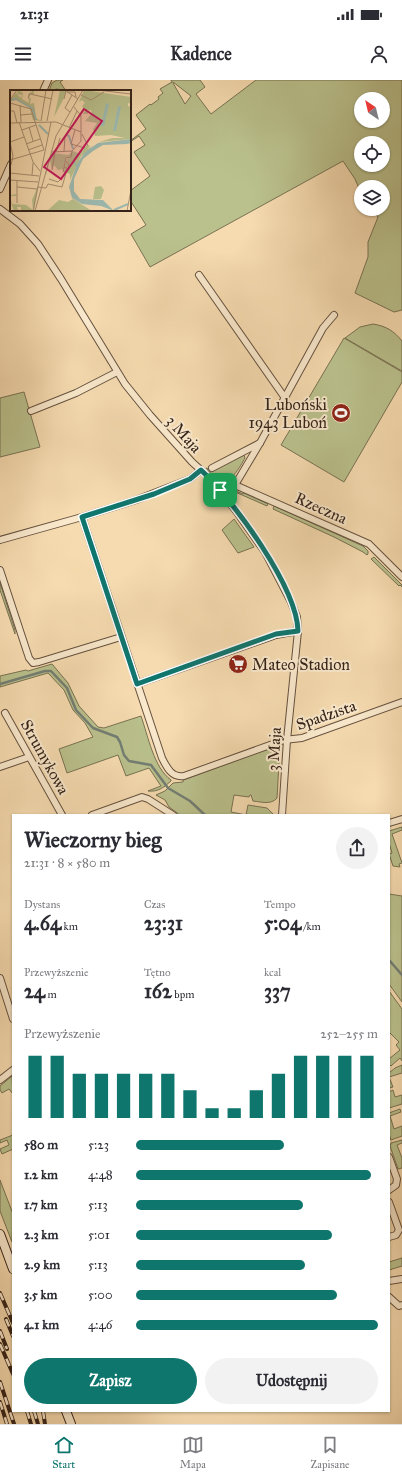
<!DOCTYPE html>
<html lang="pl">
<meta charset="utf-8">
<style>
:root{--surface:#fff;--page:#f2f2f3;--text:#2b2b33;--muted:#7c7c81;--line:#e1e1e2;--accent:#0f766e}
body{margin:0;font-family:"IM FELL Great Primer",serif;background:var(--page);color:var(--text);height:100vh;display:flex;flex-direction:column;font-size:15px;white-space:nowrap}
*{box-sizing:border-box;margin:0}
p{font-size:13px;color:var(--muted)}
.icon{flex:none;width:22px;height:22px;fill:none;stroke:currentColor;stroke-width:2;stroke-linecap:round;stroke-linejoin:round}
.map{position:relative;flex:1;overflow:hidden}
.details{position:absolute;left:12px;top:734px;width:378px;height:598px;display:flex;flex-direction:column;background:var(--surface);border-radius:0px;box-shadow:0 1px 3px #0004}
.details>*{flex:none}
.needle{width:26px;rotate:325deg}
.controls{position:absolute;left:354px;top:12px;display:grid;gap:8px}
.controls a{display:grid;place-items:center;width:36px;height:36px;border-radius:50%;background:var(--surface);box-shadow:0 1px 3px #0004;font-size:20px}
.pin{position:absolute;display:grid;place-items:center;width:34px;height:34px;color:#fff;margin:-17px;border-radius:8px;box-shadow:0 2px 6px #0006}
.round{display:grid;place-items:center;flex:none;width:42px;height:42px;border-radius:21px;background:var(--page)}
.headline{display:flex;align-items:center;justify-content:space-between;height:68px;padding:0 12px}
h1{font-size:22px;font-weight:700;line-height:30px}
.stats{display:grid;grid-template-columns:repeat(3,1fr);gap:6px;height:68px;padding:4px 12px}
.stats div{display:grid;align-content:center}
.stats b{font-size:20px;font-weight:700}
.stats small{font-size:11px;font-weight:400}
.stats p{font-size:11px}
.chart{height:112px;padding:8px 12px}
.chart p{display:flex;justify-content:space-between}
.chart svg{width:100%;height:72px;margin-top:4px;stroke:var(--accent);stroke-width:6}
.button{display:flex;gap:8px;margin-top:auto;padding:8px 12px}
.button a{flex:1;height:46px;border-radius:24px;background:var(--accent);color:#fff;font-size:16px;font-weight:700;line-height:46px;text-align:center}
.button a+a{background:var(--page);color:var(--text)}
ul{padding:0 12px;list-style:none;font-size:13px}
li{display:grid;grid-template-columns:64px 48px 1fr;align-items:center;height:30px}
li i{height:10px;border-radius:5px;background:var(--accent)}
.status{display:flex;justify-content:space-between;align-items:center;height:28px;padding:0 20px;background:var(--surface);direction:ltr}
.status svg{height:11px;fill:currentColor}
header{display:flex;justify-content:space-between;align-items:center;height:52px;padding:0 12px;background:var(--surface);font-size:18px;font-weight:700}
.dock{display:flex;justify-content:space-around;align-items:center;height:56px;border-top:1px solid var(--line);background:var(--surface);font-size:11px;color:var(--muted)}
.dock a{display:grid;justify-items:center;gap:2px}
.dock .current{color:var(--accent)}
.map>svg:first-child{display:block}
.green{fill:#bac18d;stroke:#787253;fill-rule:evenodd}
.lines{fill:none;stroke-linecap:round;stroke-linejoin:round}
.stream{stroke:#737e74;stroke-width:2.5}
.minor-casing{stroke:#65513f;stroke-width:8}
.secondary-casing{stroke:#352319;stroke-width:10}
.minor{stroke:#f9e8cc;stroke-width:6}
.secondary{stroke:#f9e8cc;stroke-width:8}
.rail-casing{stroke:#352319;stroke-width:4}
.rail{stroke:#f9e8cc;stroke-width:2.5;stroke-dasharray:8;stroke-linecap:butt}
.route-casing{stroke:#fff;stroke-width:8}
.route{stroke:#0f766e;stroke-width:5}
.labels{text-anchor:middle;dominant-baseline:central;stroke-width:4;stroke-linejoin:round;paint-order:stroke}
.poi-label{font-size:16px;fill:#352319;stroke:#f9e8cc;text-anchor:end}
.street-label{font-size:16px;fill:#352319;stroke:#f9e8cc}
.inset-river{fill:none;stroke:#9dbab1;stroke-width:2}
.inset-road{fill:none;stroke:#a99174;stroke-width:1}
.view{fill:#c2185b;fill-opacity:0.15;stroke:#c2185b;stroke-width:2}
.inset-edge{fill:none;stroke:#352319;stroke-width:2}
</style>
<div class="status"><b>21:31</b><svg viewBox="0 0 49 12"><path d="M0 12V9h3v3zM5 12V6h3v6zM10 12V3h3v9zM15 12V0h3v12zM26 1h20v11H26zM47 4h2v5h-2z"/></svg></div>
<header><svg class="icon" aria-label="menu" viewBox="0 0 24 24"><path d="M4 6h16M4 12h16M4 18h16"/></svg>Kadence<svg class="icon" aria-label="person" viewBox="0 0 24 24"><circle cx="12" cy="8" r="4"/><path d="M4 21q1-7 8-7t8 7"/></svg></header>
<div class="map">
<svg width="402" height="1344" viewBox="0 0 402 1344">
<rect width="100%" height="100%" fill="#f6dbb0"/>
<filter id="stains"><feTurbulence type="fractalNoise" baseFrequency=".005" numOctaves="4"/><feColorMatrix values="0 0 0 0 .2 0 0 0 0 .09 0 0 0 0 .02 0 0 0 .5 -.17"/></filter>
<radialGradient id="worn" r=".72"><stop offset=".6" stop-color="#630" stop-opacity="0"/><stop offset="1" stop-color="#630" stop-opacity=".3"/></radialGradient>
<g class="green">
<polygon points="57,0 63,0 60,2 66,11 57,9 49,11 52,3"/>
<path d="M171 0H200L205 7 196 14 211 34 256 0H402V230L394 232 355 213 368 177V162L378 137 375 133H367L366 129H383V107H361V113L355 99 343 81 150 187 131 154 146 145 130 120V111L150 96 134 72 145 65 139 56 130 62V61L146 49 136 35 150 24 151 25 159 19 158 17 163 13 160 9 172 2ZM173 2 191 16 185 24 173 3ZM361 19H383V41H361ZM361 63H383V85H361Z"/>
<path d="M373 244C386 246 394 251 402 261V291L345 258 360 247Z"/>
<polygon points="344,258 402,292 402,302 344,402 281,365"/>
<polygon points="24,312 40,367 0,377 0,318"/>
<path d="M244 375 245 378C241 385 229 408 218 400 213 397 210 392 206 388L213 391 214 389Z"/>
<polygon points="233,410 243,414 244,413 268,424 267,426 233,411 230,413"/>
<polygon points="274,426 363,466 368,471 368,474 367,475 363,472 334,457 273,429"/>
<polygon points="234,439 254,467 238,473 222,450"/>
<polygon points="374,477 402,505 402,507 400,505 399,506 371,479"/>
<polygon points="0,503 15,550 15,554 0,510"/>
<path d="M52 584 68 603 79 626 98 647 104 648 141 636C148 656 154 688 171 700V701C163 708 158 712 148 711L161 706 149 688 126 696 118 675 67 693 59 669 93 657 85 643 73 630 64 610 48 593 0 607V596L26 590 28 591Z"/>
<path d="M278 665H280L277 718C271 725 262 722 253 721L251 715H250L249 717 234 715 231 732 246 735H180L169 727 165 720 156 715 165 711 173 703 183 702V700Z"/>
<polygon points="248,725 267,728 274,735 246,735"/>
<polygon points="402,747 402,750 392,754 402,783 399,784 400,787 393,786 389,774 392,773 389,763 389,751"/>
<polygon points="389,814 402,816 402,922 389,904"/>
<polygon points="389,911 402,929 402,981 400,978 391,986 389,984 389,979 400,970 396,965 399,962 389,952"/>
<polygon points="402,985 402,993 389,997 393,1007 389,1008 389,993 395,988"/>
<polygon points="12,996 13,1014 9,1009 2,1013 0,1010 0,1006"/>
<polygon points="393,1010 395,1017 402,1015 402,1024 389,1028 389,1012"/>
<polygon points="400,1029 401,1032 390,1036 394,1049 402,1046 402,1056 391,1060 389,1054 389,1033"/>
<polygon points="13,1055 13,1069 2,1074 0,1069 9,1065 7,1060 0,1063 0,1060"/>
<polygon points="402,1060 402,1063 397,1065 402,1078 402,1088 398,1089 390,1066 391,1063"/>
<polygon points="0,1100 13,1134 12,1162 0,1131"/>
<polygon points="402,1178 402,1186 389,1190 389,1182"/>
</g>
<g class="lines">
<g class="stream">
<polyline points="0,604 45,591 51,591 67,608 76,630 93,648 117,657 120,662 124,675 129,681 151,685 168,708 190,721 205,735"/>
<polyline points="389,880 402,895"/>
</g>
<g class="minor-casing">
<g id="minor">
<polyline points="43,11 48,0"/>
<polyline points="0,109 11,84"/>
<polyline points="0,129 20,144 38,164 61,199 125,304 150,335 192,382 213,401 236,431 265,472 291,522 297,537 298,551 287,660 282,735"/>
<polyline points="199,195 285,318"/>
<polyline points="31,331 76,313 117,292"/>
<polyline points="212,388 260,363"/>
<polyline points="235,405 260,363 323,248 334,235"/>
<polyline points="220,410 228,405 235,405 369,464 402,497"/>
<path d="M82 437 162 678C167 688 172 698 184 696L284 660 302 658 402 622"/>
<polyline points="0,460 82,437 136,420 190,399 201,390"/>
<polyline points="0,490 29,578 33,583 39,582 121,557"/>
<polyline points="137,604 276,555 298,551"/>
<polyline points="5,633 62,735"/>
<polyline points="0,687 29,677"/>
<polyline points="92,735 142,717 148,719 173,735"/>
<polyline points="389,743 402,739"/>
<polyline points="0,898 13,939"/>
<polyline points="0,1000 13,990"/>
<polyline points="389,1077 397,1099 396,1105 389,1110"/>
<polyline points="389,1122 399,1150 396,1155 389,1157"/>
<polyline points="389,1201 402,1199"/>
<polyline points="389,1217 399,1226 402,1225"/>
</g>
</g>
<g class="secondary-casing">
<g id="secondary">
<polyline points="0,1154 13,1189"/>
<polyline points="66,1331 71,1344"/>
</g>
</g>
<use href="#minor" class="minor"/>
<use href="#secondary" class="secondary"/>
<g class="rail-casing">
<g id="rail">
<polyline points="0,1213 13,1243"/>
<polyline points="6,1239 13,1256"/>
<polyline points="0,1251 7,1269"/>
<polyline points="0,1264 13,1294"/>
<polyline points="0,1302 14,1344"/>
<polyline points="0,1322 7,1344"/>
<polyline points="27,1331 31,1344"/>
<polyline points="34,1331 38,1344"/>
<polyline points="43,1331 45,1344"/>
</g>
</g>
<use href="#rail" class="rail"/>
</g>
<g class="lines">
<g class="route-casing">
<path id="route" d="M201 390C233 420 297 507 298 551L276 554 137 604 82 437 154 414 190 399Z"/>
</g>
<use href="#route" class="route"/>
</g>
<defs>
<g id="stadium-disc" transform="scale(1)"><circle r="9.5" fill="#8f2418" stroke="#f9e8cc"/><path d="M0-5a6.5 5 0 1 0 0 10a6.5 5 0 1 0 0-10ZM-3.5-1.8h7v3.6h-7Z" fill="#fff"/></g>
<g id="supermarket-disc" transform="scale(1)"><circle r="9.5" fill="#8f2418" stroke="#f9e8cc"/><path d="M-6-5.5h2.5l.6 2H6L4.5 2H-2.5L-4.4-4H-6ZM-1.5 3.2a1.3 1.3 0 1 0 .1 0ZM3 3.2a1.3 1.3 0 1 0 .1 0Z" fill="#fff"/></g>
</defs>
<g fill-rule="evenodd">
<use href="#stadium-disc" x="341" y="333"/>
<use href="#supermarket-disc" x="238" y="584"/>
</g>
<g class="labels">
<g class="poi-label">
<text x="327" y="324">Luboński<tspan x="327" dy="18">1943 Luboń</tspan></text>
<text x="252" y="584" text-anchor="start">Mateo Stadion</text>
</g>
<g class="street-label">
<text transform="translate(184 354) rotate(48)">3 Maja</text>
<text transform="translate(321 428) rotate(24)">Rzeczna</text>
<text transform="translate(326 635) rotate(-19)">Spadzista</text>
<text transform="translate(274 669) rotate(-86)">3 Maja</text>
<text transform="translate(45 677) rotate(61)">Strumykowa</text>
</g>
</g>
<g transform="translate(10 10)">
<rect width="121" height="121" fill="#f6dbb0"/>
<path d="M8 0 13 3 12 9 19 13 18 4 24 0V4H20L19 8H21L20 14 24 13 26 28 31 31 23 30 20 18 14 13 6 10 0 11 6 3 11 8 12 5 7 4ZM50 0H55L53 8 55 0H56L54 8 44 27ZM74 0 121 7V14L118 13V16L121 17V49L89 52 102 48H115L101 45 85 46 83 39 87 33 75 31 82 23 80 19V21L77 20 78 24H73L76 20 72 16 75 13 72 10 69 12ZM77 55 80 56 77 59 83 56 71 66 60 90V84L53 81 57 69 61 67 56 68 53 79 48 80 44 75 42 81 40 70 36 85 35 84 42 63 58 65 63 61 70 64ZM91 96 94 100 91 109H83L85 97ZM27 98H28L24 121H11V117H7L8 121H4L1 113 0 106V102V105L7 104 6 106H0L2 114 16 115 23 120 22 110ZM63 109 82 121H37L49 110 58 112Z" fill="#bac18d"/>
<path d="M96 13 99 14 94 36H91ZM108 16 111 17 106 41H103ZM121 49V53L117 54 93 55 83 61 73 69 64 89V101L70 109 93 110 104 121 91 116 72 114 62 108 59 97 66 76 64 74 65 70 66 75 75 62 88 53Z" fill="#9dbab1"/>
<path class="inset-river" d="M1 10 6 9 23 19 26 30M29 35 38 44M56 45 59 46 63 59M104 120 118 114"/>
<path class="inset-road" d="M87 0 121 4M57 2H65L66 7M71 5 81 10 94 2M18 8 20 4 42 9M54 9 56 1 68 9M0 10 7 0M0 13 21 19 34 60M10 15 11 32M0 21H4L7 33M60 22 55 18 62 5M10 25 22 24M31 31 36 0M37 31 43 0M9 32 23 72 30 81M0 33 46 32 71 42M19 37 23 51M59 38 67 21M12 40 26 35M65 40 61 54 75 58M72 44 78 56M0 52 3 66 1 75M0 52 14 47M16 54 30 49M18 60 32 55M42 62 62 61 71 51V26L64 17M46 62 50 48M54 62 55 46M0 70 34 60M54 77 58 79 59 75 56 71M42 80 45 62M0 83 29 86M22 85 23 73M39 89 48 92 50 90M0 90 28 92M7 97 27 99M27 97 36 98 38 94 52 97 56 83 53 81 54 77 56 68 61 67 62 61M7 113V90M23 121 41 32M25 121 46 46 73 0M117 121 121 100"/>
<path class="view" d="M74 19 92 31 51 89 34 77Z"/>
<rect width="121" height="121" class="inset-edge"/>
</g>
<rect width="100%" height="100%" filter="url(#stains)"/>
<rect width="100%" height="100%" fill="url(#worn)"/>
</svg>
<div class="controls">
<a><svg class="needle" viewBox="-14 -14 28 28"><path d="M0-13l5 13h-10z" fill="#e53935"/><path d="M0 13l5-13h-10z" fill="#7c7c81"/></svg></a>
<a><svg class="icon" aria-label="locate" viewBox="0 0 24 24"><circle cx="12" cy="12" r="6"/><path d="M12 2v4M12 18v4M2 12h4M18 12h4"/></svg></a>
<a><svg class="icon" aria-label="layers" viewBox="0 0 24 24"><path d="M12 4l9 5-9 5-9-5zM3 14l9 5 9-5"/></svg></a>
</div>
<div class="pin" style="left:220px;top:410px;background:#1e9e55"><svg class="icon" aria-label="arrive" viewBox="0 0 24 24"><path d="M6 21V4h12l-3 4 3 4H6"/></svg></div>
<section class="details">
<div class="headline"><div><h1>Wieczorny bieg</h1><p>21:31 · 8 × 580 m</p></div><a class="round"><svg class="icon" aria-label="share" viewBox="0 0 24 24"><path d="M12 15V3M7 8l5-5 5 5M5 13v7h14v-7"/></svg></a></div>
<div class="stats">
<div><p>Dystans</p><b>4.64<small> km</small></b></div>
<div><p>Czas</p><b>23:31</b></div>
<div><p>Tempo</p><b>5:04<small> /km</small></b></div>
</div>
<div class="stats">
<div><p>Przewyższenie</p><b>24<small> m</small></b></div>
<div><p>Tętno</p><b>162<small> bpm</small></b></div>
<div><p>kcal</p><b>337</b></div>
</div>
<div class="chart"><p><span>Przewyższenie</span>252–255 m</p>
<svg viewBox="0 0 160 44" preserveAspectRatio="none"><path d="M5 44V6M15 44V6M25 44V17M35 44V17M45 44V17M55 44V17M65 44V17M75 44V27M85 44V38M95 44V38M105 44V27M115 44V17M125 44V6M135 44V6M145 44V6M155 44V6"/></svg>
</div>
<ul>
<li><b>580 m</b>5:23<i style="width:61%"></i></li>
<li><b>1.2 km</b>4:48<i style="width:97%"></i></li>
<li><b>1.7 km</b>5:13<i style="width:69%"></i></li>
<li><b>2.3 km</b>5:01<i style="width:81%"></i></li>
<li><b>2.9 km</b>5:13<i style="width:70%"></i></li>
<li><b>3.5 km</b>5:00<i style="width:83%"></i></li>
<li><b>4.1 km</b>4:46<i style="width:100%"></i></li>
</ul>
<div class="button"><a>Zapisz</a><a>Udostępnij</a></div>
</section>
</div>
<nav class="dock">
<a class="current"><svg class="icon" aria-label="home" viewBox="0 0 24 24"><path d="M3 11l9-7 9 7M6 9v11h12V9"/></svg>Start</a>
<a><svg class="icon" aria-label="map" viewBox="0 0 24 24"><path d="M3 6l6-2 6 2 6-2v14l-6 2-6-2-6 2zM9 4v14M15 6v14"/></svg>Mapa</a>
<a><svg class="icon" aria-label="saved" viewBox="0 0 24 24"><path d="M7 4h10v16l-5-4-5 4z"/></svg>Zapisane</a>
</nav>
